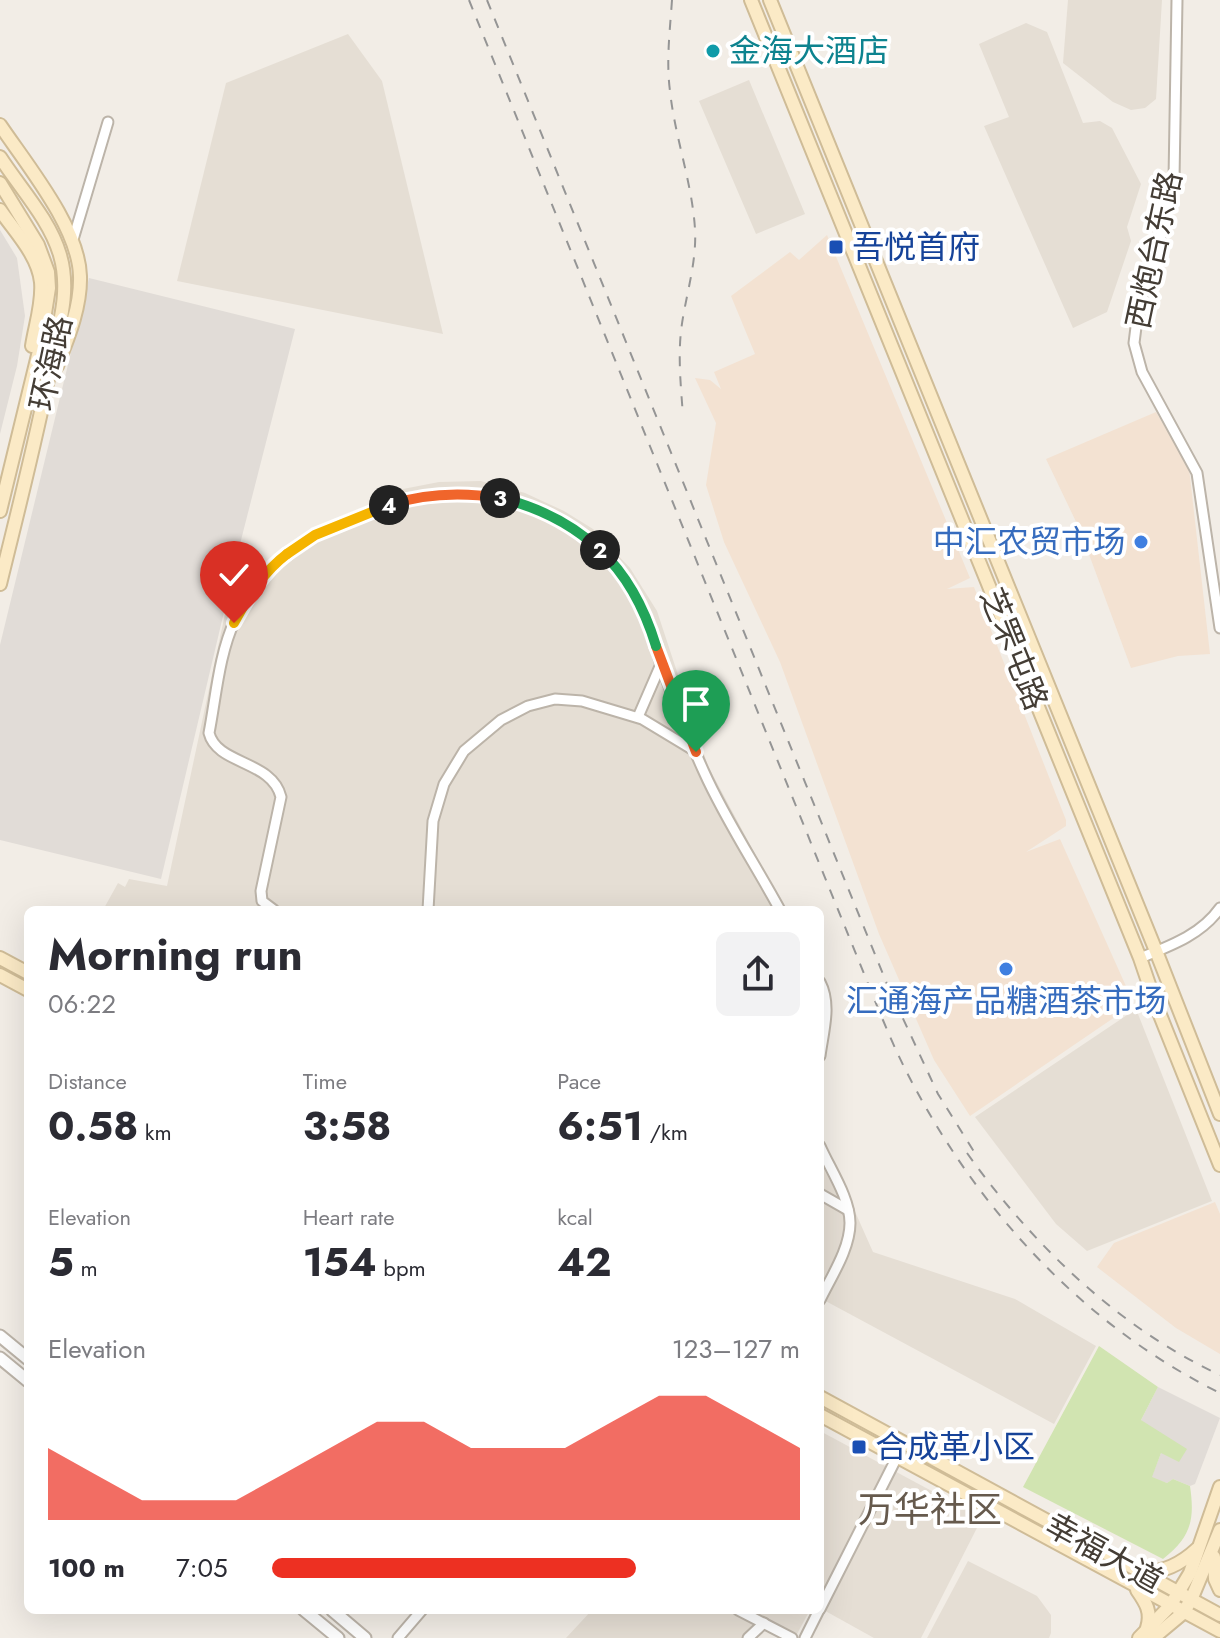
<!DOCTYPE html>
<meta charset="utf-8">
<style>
:root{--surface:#fff;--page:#f2f2f3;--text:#2b2b33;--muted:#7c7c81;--accent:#ed3022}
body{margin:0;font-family:Jost,"Noto Sans SC",sans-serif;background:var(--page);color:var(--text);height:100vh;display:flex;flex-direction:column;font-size:30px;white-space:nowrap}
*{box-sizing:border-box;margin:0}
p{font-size:26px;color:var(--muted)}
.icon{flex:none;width:44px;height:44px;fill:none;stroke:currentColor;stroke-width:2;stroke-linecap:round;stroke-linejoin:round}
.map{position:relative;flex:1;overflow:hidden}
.details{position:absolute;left:24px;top:906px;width:800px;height:708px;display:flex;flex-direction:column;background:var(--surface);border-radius:12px;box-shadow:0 8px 32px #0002}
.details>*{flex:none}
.pin{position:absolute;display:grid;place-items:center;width:68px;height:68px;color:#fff;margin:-82px -34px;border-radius:50% 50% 50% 0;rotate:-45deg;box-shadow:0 0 8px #0007}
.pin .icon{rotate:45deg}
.km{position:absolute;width:40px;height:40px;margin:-20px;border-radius:50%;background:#222;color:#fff;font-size:22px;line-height:40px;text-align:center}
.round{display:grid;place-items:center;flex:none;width:84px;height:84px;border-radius:12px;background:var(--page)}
.overview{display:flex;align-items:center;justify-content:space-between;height:136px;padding:0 24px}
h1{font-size:44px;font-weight:700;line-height:60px}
.figures{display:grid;grid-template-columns:repeat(3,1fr);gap:12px;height:136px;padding:8px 24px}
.figures div{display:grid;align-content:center}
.figures b{font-size:40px;font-weight:700}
.figures small{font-size:22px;font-weight:400}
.figures p{font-size:22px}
.chart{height:224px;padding:16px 24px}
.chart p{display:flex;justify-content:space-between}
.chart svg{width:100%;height:144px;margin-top:8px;fill:var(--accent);opacity:.7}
ul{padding:0 24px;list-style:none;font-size:26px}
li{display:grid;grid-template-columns:128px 96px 1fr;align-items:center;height:60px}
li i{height:20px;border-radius:10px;background:var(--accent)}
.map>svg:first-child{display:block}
.residential{fill:#e5ded4}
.commercial{fill:#f3e2d2}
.industrial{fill:#e1dcd7}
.green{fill:#d1e4b1}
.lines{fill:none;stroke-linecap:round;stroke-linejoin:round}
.minor-casing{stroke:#bcb4a9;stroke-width:13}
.tertiary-casing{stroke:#bcb4a9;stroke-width:15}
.secondary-casing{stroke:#cfbc97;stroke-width:16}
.minor{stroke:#fff;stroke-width:9}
.tertiary{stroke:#fff;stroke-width:11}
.secondary{stroke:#fbeac6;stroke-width:12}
.rail{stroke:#959595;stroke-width:2;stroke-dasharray:10 10;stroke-linecap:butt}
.split-1-casing{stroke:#fff;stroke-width:16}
.split-2-casing{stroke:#fff;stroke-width:16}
.split-3-casing{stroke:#fff;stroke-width:16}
.split-4-casing{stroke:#fff;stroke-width:16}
.split-5-casing{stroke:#fff;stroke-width:16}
.split-6-casing{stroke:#fff;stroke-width:16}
.split-1{stroke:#f0652b;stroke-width:10}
.split-2{stroke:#22a559;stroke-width:10}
.split-3{stroke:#22a559;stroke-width:10}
.split-4{stroke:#f0652b;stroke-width:10}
.split-5{stroke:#f5b400;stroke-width:10}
.split-6{stroke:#f5b400;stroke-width:10}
.culture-dot{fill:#0f9aa8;stroke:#fff;stroke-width:3}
.transit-dot{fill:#1a4fb4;stroke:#fff;stroke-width:3}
.shop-dot{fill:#3f7fe0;stroke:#fff;stroke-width:3}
.labels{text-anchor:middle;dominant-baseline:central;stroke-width:8;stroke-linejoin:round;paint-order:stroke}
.culture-label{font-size:32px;fill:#0d838f;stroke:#fff;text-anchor:start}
.transit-label{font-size:32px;fill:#164399;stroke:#fff;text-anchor:start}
.street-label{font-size:32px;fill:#443d35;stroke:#fff}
.shop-label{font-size:32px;fill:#366cbe;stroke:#fff;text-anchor:end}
.quarter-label{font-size:36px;fill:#665a4d;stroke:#fff}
</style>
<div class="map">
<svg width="1220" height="1638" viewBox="0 0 1220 1638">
<rect width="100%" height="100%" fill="#f2ede6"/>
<g class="residential">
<polygon points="1068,0 1162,0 1156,99 1145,108 1131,110 1113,102 1063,63"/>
<polygon points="1026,23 1047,32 1083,123 1100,121 1112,128 1141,184 1127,227 1131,241 1107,312 1073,328 984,126 1009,117 979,44"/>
<polygon points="348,34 382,81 443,334 177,281 226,83"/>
<polygon points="749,80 805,214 756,234 699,101"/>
<polygon points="481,481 525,493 564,511 593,529 630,568 657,611 708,766 785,910 103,910 118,883 125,887 129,879 167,886 228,600 240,603 256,578 268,566 304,537 337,519 403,489 439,482"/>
<polygon points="1136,1009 1212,1201 1087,1251 1056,1224 975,1117"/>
<polygon points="820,1133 873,1252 1015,1299 1096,1346 1054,1424 820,1298"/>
<polygon points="820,1431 982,1518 921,1638 874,1638 820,1608"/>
<polygon points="968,1561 1037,1596 1051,1615 1051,1633 1049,1638 927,1638"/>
<polygon points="592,1610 810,1610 797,1634 766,1618 743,1638 566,1638"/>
</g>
<g class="commercial">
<polygon points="827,235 970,578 947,589 974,587 1066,820 1066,826 1026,852 1060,839 1134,1004 970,1116 934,1060 879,934 780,662 724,542 706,485 716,423 695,378 710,380 721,389 714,372 755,354 731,296 790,252 799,260"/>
<polygon points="1156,412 1189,468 1210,654 1178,656 1131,668 1080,530 1046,459"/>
<polygon points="1215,1202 1220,1214 1220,1354 1176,1328 1097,1267 1114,1243"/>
</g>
<g class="industrial">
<polygon points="0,230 17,258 25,316 17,366 0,434"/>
<polygon points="89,278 295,329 240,544 161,879 0,840 0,645"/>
<polygon points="1158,1387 1220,1418 1195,1484 1190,1486 1173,1479 1167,1483 1151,1478 1161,1453 1141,1420"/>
</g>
<path class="green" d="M1099 1346 1158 1387 1141 1420 1187 1449 1179 1462 1161 1453 1152 1477 1167 1483 1173 1479 1190 1486C1195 1520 1191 1537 1163 1559L1023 1487Z"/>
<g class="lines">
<g class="minor-casing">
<g id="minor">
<polyline points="1177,0 1174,179 1158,249 1138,311 1134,343 1142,372 1197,473 1220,628"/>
<polyline points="72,243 108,122"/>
<polyline points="638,717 661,664"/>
<path d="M274 910 262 901 261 891 281 797C272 760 217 765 209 733 216 697 219 654 235 620 260 566 307 535 362 515 380 508 400 500 419 497 515 480 608 529 647 618 654 633 656 650 661 665 674 700 688 737 704 772 725 819 755 864 780 910"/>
<polyline points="428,910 433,821 444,784 464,751 501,720 528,706 555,699 582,701 642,719 695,751"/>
<path d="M1140 958C1170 946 1201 935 1220 908"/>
<path d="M820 982C832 1005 823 1032 820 1056"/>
<path d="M820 1146C830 1169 850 1198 850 1223 850 1249 831 1277 820 1300"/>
<polyline points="820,1194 848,1210"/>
<polyline points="820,1609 897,1457"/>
<polyline points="738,1610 792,1638"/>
<polyline points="398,1638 422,1610"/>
<polyline points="748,1638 764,1623"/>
<polyline points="805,1638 819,1610"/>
</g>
</g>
<g class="tertiary-casing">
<g id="tertiary">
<polyline points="0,1336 28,1359"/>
<polyline points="0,1358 28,1381"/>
<polyline points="304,1610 338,1638"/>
<polyline points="332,1610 365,1638"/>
</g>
</g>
<g class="secondary-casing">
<g id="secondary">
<polyline points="751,0 1140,958 1156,1005 1220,1165"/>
<polyline points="770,0 1156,951 1220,1114"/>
<path d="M0 125C27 165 79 228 80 276 81 307 68 338 57 366"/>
<path d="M0 157C20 188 50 220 60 255 71 292 58 328 51 364 37 437 18 510 0 584"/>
<polyline points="0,183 38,245 48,272 49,288 39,351 0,511"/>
<path d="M0 210C15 232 38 255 41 282 43 303 35 326 32 346"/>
<polyline points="0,958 28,973"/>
<polyline points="0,975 28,990"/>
<polyline points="820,1397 1220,1615"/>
<polyline points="820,1415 1220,1631"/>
<polyline points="1214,1557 1215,1579 1220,1590"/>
<path d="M1142 1572C1164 1573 1182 1563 1197 1549"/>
<path d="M1137 1590C1146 1603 1152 1612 1147 1628"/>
<polyline points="1139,1638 1170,1606 1190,1573 1220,1487"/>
<polyline points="1153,1638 1183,1613 1191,1600 1220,1530"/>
</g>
</g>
<use href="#minor" class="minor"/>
<use href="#tertiary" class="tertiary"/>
<use href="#secondary" class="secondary"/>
<g class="rail">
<path d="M469 0 871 991C884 1023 897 1055 914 1086 983 1216 1088 1328 1220 1393"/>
<polyline points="487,0 887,984 938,1094 978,1158"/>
<path d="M672 0C670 30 666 61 670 91 675 138 692 182 695 229 697 264 685 297 681 331 678 359 681 388 683 416"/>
<path d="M967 1153C1032 1244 1117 1327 1220 1375"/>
</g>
</g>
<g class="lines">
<g class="split-1-casing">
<polyline id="split-1" points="656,646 696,752"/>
</g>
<g class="split-2-casing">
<path id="split-2" d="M600 550C628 576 645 610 656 646"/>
</g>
<g class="split-3-casing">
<path id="split-3" d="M500 498C538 507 571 523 600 550"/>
</g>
<g class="split-4-casing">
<path id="split-4" d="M389 505C426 493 462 492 500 498"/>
</g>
<g class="split-5-casing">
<polyline id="split-5" points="287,554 315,535 389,505"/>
</g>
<g class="split-6-casing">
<path id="split-6" d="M234 623C248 597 263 572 287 554"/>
</g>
<use href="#split-1" class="split-1"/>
<use href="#split-2" class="split-2"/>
<use href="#split-3" class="split-3"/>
<use href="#split-4" class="split-4"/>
<use href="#split-5" class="split-5"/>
<use href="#split-6" class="split-6"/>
</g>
<circle class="culture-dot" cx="713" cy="51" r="8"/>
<g class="transit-dot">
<rect x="828" y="239" width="16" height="16" rx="4"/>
<rect x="851" y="1439" width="16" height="16" rx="4"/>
</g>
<g class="shop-dot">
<circle cx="1141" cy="542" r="8"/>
<circle cx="1006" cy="969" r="8"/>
</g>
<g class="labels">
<g class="culture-label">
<text x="729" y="51">金海大酒店</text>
</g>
<g class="transit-label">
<text x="852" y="247">吾悦首府</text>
<text x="875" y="1447">合成革小区</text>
</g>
<g class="street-label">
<text transform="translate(1154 250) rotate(-78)">西炮台东路</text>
<text transform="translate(51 363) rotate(-78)">环海路</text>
<text transform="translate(1014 649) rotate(68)">芝罘屯路</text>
<text transform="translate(1104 1553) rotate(29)">幸福大道</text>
</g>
<g class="shop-label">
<text x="1125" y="542">中汇农贸市场</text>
<text x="1006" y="1001" text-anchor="middle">汇通海产品糖酒茶市场</text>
</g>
<g class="quarter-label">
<text x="930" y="1509">万华社区</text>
</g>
</g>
</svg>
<div class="pin" style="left:696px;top:752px;background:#1e9e55"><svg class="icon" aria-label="arrive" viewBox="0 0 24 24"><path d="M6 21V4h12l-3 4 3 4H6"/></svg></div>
<div class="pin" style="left:234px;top:623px;background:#d93025"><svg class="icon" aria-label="check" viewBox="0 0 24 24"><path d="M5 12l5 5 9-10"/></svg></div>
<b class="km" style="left:600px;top:550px">2</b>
<b class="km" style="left:500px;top:498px">3</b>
<b class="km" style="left:389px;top:505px">4</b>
<section class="details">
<div class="overview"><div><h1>Morning run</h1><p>06:22</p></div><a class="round"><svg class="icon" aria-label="share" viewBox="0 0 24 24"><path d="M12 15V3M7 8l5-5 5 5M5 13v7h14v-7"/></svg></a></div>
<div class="figures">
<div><p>Distance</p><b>0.58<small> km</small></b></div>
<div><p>Time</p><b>3:58</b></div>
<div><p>Pace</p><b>6:51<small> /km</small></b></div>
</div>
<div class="figures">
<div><p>Elevation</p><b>5<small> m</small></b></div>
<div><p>Heart rate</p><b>154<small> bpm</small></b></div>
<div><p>kcal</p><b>42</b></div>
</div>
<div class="chart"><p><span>Elevation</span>123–127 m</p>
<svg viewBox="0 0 160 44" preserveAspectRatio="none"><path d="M0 44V22L10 30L20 38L30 38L40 38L50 30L60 22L70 14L80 14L90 22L100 22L110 22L120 14L130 6L140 6L150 14L160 22V44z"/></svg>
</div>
<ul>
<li><b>100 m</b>7:05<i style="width:69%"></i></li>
</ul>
</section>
</div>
